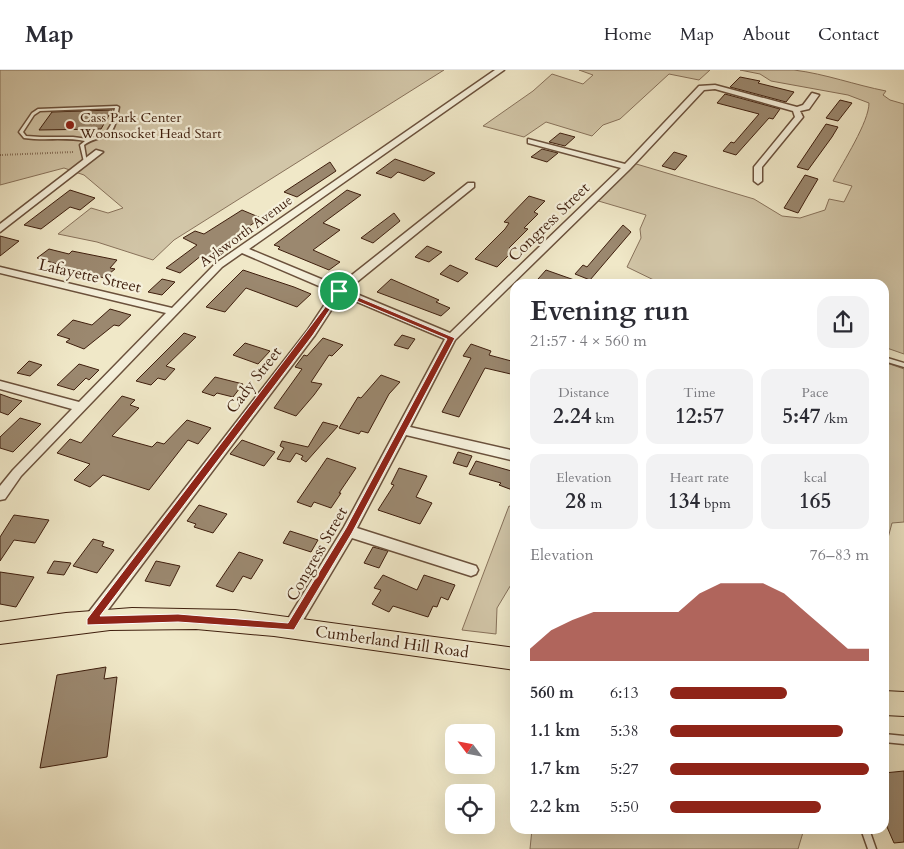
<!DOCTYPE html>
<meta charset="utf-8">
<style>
:root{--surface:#fff;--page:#f2f2f3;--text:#2b2b33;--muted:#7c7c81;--line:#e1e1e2;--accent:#8f2418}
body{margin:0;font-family:Cardo,serif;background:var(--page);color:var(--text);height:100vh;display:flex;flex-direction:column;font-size:19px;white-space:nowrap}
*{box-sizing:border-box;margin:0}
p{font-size:16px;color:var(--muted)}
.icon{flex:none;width:28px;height:28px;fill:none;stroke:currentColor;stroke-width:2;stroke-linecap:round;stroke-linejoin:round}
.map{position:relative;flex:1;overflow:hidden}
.drawer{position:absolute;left:510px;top:209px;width:379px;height:555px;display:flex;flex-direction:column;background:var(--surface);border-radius:15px;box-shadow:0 5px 20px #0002}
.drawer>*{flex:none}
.needle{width:32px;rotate:302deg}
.buttons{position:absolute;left:445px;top:654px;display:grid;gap:10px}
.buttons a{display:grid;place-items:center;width:50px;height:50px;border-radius:10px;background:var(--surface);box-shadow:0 5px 20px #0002;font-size:25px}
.pin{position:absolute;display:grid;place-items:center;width:42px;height:42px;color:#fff;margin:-21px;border:2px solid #fff;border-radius:50%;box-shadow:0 1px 5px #0007}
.round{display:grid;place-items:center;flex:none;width:52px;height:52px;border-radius:15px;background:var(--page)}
.summary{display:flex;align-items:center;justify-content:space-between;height:85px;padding:0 20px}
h1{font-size:28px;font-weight:700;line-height:38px}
.figures{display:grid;grid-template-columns:repeat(3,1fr);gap:8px;height:85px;padding:5px 20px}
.figures div{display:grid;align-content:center;border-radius:12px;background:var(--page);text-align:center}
.figures b{font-size:21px;font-weight:700}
.figures small{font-size:14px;font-weight:400}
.figures p{font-size:14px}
.chart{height:140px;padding:10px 20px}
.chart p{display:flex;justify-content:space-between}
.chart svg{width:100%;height:90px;margin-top:5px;fill:var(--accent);opacity:.7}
ul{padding:0 20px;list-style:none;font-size:16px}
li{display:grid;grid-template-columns:80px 60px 1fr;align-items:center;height:38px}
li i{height:12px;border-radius:6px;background:var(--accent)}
header{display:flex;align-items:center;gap:30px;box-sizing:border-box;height:70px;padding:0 25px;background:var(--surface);border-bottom:1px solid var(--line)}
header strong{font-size:24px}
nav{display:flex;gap:28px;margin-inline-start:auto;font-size:18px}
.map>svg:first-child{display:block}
.green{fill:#d2c6a8;stroke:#88725b}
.building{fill:#9b886f;stroke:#3f1f0e}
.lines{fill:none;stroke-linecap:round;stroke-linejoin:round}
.service-casing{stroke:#6b513c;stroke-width:3}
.minor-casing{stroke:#6b513c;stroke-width:3}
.primary-casing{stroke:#3f1f0e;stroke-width:2}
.path{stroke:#3f1f0e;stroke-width:2;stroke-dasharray:0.5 2;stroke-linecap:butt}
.service{fill:#f5f0db;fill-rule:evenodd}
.minor{fill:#f5f0db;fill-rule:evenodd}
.primary{fill:#f0e8c8;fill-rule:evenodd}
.route{fill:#8f2418;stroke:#fff;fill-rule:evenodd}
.poi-dot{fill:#8f2418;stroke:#f5f0db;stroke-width:2}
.labels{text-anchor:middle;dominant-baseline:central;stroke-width:4.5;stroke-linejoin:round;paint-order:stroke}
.far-poi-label{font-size:14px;fill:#3f1f0e;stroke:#f5f0db;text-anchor:start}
.far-street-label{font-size:14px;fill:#3f1f0e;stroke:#f5f0db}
.street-label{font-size:16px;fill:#3f1f0e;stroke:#f5f0db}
</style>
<header>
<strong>Map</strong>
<nav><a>Home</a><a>Map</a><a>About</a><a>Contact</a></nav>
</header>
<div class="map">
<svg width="904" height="779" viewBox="0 0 904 779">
<rect width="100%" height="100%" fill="#f0e8c8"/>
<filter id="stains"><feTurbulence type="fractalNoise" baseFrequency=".004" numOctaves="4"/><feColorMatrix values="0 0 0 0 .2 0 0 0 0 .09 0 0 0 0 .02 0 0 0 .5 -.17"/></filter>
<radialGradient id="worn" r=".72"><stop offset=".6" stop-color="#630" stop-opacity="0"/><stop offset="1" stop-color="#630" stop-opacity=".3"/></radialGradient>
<g class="green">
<polygon points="0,0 444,0 174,170 153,190 97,172 58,164 91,138 108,143 123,138 84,105 64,98 0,115"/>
<polygon points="579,0 710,0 699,10 669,4 620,49 603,55 592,66 546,52 524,67 483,56 533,21 552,4 583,14 593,5"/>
<path d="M740 0C758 0 777 0 794 0 826 4 855 15 886 21L883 25 890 30 904 34V284L884 277V214H662L627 197 641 168 640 159 646 145 595 130 633 93 754 129 782 146 800 148 825 140 829 129 844 132 852 116 833 111C843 92 869 52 869 33L848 25 771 11 760 4Z"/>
<polygon points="884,292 904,299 904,452 892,453 884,483"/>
<polygon points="509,436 515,438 515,508 497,538 496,564 462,560"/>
<polygon points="532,759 804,759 798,779 530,779"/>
</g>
<g class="building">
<polygon points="740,7 760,11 758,13 794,22 786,32 730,17"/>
<polygon points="725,24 780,39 773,49 769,48 736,85 723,81 731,72 734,73 759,44 717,33"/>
<polygon points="840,30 852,33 838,51 826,48"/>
<polygon points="112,40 101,59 39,60 52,42"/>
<polygon points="826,54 838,57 832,67 808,100 797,97"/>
<polygon points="560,63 575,67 565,76 549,72"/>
<polygon points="542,79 558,83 547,92 531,87"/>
<polygon points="674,82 687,86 675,100 662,96"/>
<polygon points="395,89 435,103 424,111 398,102 391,108 376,103"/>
<polygon points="330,92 336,101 297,127 284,122"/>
<polygon points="805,105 818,109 806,129 798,143 784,138"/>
<polygon points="70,120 95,128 80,140 70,137 41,159 24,155"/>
<polygon points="347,120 361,125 323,153 340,160 313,180 340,192 329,200 278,179 280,177 274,175"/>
<polygon points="529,126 545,131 534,142 538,144 524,158 528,159 509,178 514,180 497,197 475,189 505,159 509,153 504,152"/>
<polygon points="242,140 261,148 206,186 202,185 180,203 166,198 197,175 183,168 195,161 204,164"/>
<polygon points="394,143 400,151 373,173 361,168"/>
<polygon points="623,155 631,162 590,210 575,204 583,195 587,197"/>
<polygon points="0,166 19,171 0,186"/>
<polygon points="427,176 442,182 429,192 415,187"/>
<polygon points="49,179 69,184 72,181 117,190 110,198 115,199 104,208 37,188"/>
<polygon points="450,195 468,203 458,212 440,204"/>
<polygon points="243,200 294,217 311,224 297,237 246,218 225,242 206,237"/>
<polygon points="546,200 580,212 580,214 550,214 538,209"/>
<polygon points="162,209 175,212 162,225 148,222"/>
<polygon points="391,209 439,230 436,232 450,238 441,246 377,222"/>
<polygon points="110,239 131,245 119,256 114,255 84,279 66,272 70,269 57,265 73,250 92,255"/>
<polygon points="184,263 196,267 166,296 175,299 165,310 158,308 151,315 136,311"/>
<polygon points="402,265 415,269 408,279 394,275"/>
<polygon points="323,268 343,275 332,286 329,285 311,312 322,314 314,325 296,346 274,338 302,299 295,297 304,285 307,286"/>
<polygon points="245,273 270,281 258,294 233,285"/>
<polygon points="471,274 491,281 489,285 515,292 515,305 485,298 459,347 442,342 471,288 463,286"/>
<polygon points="29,291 42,295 30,306 17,303"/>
<polygon points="79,294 99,300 89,310 86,308 74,320 57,315"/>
<polygon points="381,305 400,312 389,324 368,363 361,361 359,364 339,358 358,327 361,328"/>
<polygon points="215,307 243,314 233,327 217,323 214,326 202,322"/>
<polygon points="0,324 11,328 22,331 8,345 0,342"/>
<polygon points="122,326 135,330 130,335 139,338 112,366 152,377 157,372 164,374 187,350 211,358 198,374 188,370 149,420 103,405 90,417 74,410 90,394 57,383 70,369 81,373"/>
<polygon points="20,348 41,354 13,382 0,378 0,367"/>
<polygon points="323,352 338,356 306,392 301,389 303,386 296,383 290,392 277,389 284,378 280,376 282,371 308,377"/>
<polygon points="242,370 275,382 264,396 230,384"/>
<polygon points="458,382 472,386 467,397 453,393"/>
<polygon points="327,388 356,398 339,423 341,423 331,438 314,432 311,437 297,432"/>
<polygon points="476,391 515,402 515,421 499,415 501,413 469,404"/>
<polygon points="399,398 427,406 416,427 432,433 420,454 378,440 394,415 391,414"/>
<polygon points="199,435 227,444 213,463 194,457 196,454 187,451"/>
<polygon points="14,445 49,450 35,473 14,470 0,491 0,467"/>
<polygon points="290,461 318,470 311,482 283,473"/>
<polygon points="93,469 104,472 102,476 114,480 97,503 73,496"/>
<polygon points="373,477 388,481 379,498 364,493"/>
<polygon points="239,482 263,490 251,509 243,506 233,522 216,516"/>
<polygon points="54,491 71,493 64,505 47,503"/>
<polygon points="156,491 180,496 170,516 145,511"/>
<polygon points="0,502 34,507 16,537 0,534"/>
<polygon points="383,505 417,520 424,505 455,515 448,530 441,527 437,537 433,536 428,547 393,536 389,542 372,534 381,520 374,518"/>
<polygon points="106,597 104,609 117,607 107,687 40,698 57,605"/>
<polygon points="904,701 904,772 894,773 884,750 884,703"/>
</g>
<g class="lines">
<g class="service-casing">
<g id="service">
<path d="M117 36 119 37C117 46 116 61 106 66 98 69 92 69 84 75L87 93 84 92 80 75 85 71C65 67 44 71 24 68L19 62 32 43 38 39ZM115 38 112 53 106 63 88 69 73 67H41L26 66 23 62 34 45 40 41Z"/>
<polygon points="884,287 904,293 904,297 884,291"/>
<polygon points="884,664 904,666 904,674 884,672"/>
<polygon points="861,759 869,759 876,779 868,779"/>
</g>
</g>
<g class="minor-casing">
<g id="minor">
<polygon points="495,0 504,0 249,179 338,216 468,113 474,113 474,117 347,220 450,263 621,98 528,73 528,69 625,94 699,16 715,15 797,37 803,35 812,23 819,25 809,39 800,41 803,47 762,97 762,111 758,114 754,111 754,97 795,47 793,41 715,19 704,20 630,99 455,270 410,357 515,381 515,391 406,365 357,458 476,496 478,500 476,504 471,506 352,468 296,562 291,564 286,562 284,557 286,552 344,457 445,269 341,225 315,265 95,557 90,559 85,557 83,552 85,547 307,261 333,222 242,183 222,197 21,406 5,429 0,430 0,416 13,400 72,339 0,319 0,311 79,332 166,243 0,203 0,197 172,238 216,193"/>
<polygon points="96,80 103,82 0,162 0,154"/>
</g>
</g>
<g class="primary-casing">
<g id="primary">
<polygon points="132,538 235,540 515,578 515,600 274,566 196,559 110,560 0,574 0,552 66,543"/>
<polygon points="884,621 904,622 904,646 884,645"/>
</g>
</g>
<polyline class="path" points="0,85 74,82"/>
<use href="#service" class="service"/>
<use href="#minor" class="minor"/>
<use href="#primary" class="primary"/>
</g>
<path class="route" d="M339 219 455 268 352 463 294 560 178 552 87 555V549ZM340 224 447 269 346 458 288 553 178 544 100 546 313 265Z"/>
<circle class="poi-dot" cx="70" cy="55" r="5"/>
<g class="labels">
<g class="far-poi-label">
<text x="80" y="47">Cass Park Center<tspan x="80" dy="16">Woonsocket Head Start</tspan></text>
</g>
<g class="far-street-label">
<text transform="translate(246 161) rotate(-36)">Aylsworth Avenue</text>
</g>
<g class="street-label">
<text transform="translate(549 152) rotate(-44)">Congress Street</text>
<text transform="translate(90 206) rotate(13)">Lafayette Street</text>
<text transform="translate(254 310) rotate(-52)">Cady Street</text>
<text transform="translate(317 484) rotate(-60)">Congress Street</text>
<text transform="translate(392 572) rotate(8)">Cumberland Hill Road</text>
</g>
</g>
<rect width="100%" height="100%" filter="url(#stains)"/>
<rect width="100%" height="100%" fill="url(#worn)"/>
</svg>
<div class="buttons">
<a><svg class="needle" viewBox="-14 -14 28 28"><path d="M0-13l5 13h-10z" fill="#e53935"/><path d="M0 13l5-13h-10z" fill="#7c7c81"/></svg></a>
<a><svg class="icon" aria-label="locate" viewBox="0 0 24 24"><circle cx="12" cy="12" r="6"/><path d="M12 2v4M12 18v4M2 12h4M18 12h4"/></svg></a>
</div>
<div class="pin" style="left:339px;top:221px;background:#1e9e55"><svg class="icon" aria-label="arrive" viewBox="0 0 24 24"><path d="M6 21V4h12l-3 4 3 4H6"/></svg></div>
<section class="drawer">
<div class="summary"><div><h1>Evening run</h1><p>21:57 · 4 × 560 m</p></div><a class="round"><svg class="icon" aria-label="share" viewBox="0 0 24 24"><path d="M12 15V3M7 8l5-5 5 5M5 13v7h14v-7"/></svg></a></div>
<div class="figures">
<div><p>Distance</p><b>2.24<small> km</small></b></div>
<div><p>Time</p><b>12:57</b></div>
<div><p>Pace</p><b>5:47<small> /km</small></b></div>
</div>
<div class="figures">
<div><p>Elevation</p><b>28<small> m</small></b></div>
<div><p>Heart rate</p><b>134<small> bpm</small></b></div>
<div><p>kcal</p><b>165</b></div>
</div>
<div class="chart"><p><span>Elevation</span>76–83 m</p>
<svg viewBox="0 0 160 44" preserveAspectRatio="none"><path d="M0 44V38L10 29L20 24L30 20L40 20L50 20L60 20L70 20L80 11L90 6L100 6L110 6L120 11L130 20L140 29L150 38L160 38V44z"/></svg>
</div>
<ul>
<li><b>560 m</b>6:13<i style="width:59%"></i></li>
<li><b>1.1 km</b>5:38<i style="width:87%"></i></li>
<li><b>1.7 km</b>5:27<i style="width:100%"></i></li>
<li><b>2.2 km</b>5:50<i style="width:76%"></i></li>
</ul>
</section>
</div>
